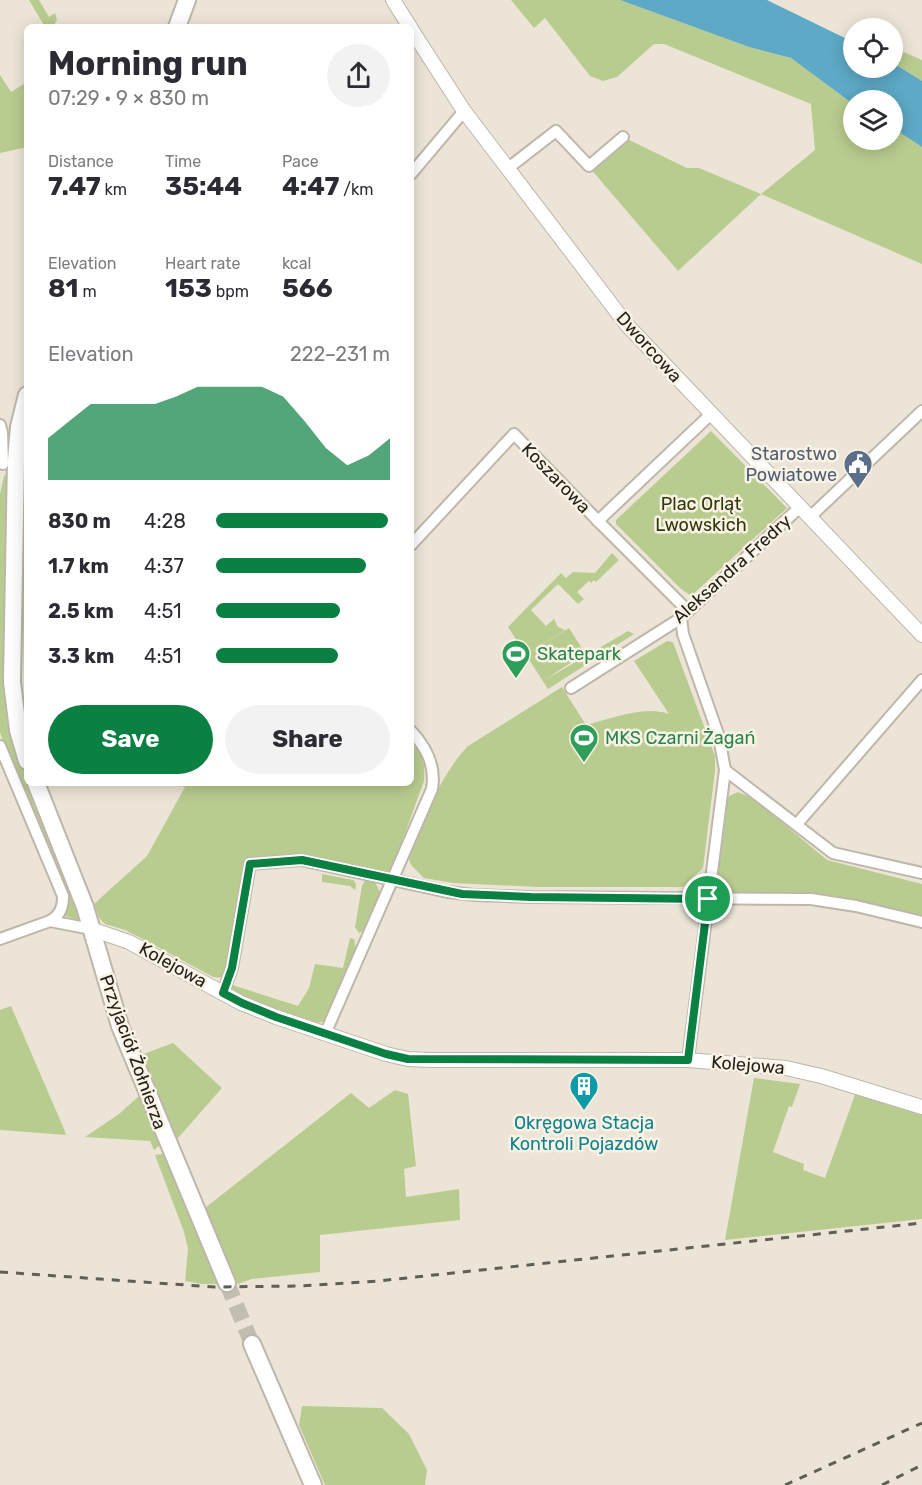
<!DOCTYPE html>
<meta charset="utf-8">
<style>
:root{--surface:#fff;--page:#f2f2f3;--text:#2b2b33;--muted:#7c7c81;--accent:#0b8043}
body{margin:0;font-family:Rubik,sans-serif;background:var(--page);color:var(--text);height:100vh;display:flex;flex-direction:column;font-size:22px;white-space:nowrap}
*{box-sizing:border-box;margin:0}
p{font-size:20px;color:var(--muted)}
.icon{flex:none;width:33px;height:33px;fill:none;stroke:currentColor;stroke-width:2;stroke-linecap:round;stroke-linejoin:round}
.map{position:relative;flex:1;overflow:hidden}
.sheet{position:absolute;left:24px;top:24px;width:390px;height:762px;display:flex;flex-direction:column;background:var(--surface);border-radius:9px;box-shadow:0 3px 15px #0003}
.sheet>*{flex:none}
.controls{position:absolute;left:843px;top:18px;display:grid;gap:12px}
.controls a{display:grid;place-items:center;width:60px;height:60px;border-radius:50%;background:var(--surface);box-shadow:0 3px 15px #0003;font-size:30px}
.pin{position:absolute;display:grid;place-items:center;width:51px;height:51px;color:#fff;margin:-26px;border:3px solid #fff;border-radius:50%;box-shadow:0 2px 6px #0007}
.round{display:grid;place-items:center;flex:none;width:63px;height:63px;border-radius:32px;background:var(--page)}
.overview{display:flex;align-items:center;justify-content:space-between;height:102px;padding:0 24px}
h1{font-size:33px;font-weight:700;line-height:45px}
.figures{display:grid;grid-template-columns:repeat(3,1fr);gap:9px;height:102px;padding:6px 24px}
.figures div{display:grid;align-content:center}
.figures b{font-size:26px;font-weight:700}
.figures small{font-size:16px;font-weight:400}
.figures p{font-size:16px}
.chart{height:168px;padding:12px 24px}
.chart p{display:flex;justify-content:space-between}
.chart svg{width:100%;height:108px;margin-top:6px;fill:var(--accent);opacity:.7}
.action{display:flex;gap:12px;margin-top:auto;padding:12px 24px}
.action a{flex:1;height:69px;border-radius:36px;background:var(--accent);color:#fff;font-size:24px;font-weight:700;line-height:69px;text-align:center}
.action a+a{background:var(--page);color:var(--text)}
ul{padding:0 24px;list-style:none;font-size:20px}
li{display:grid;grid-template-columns:96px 72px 1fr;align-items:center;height:45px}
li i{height:15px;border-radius:8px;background:var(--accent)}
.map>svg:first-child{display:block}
.green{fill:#b9cc8f}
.water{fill:#5da9c6}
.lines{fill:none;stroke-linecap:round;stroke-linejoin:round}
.secondary-tunnel{stroke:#c3bdb1;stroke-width:16;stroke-dasharray:16 8;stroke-linecap:butt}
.minor-casing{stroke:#bdb6a9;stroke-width:14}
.tertiary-casing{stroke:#bdb6a9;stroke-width:16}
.secondary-casing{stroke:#bdb6a9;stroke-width:20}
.minor{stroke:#fff;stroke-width:10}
.tertiary{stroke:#fff;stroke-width:14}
.secondary{stroke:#fff;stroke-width:16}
.rail{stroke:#615e56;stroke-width:3;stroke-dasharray:8 8;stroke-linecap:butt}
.route-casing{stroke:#fff;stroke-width:12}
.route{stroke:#0b8043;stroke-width:8}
.labels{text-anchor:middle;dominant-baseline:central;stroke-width:5;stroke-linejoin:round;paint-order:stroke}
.street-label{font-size:18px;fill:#211f1a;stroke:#faf2e4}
.service-label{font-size:18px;fill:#4e5e75;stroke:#faf2e4;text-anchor:end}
.park-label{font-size:18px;fill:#2f3a0b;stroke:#faf2e4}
.leisure-label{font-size:18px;fill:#27864d;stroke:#faf2e4;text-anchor:start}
.culture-label{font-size:18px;fill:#0d838f;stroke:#faf2e4}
</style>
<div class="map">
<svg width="922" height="1485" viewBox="0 0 922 1485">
<rect width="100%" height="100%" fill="#ece5d7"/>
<g class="green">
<polygon points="29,0 39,0 49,17 55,13 57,20 54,25 45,27"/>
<polygon points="511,0 620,0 749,47 791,58 853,104 854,140 892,140 893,128 922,147 922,264 761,194 678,271 589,167 623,137 687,168 699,168 761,194 815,150 811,104 664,44 654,44 617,77 603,81 590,76 545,18 534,28"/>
<polygon points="892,47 922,60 922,81 893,63"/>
<polygon points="0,75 11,92 27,82 27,147 0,153"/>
<polygon points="711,431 787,508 691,596 680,588 616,524 616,520"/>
<polygon points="27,438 27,700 24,678 22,564"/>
<polygon points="8,473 23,767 27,777 27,783 29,783 81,919 78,920 62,915 59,869 0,733 0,494 4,476"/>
<polygon points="612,553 619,560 596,582 594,580 591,583 589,581 577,592 584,599 578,604 558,584 531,610 546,626 554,619 558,627 565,630 528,653 569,628 585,653 545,680 628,631 634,634 548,689 508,627 561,573 566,578 573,572 595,573"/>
<path d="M667 641 673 642 715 756V771L703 868 683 887H538L453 883 424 878 411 865 409 859C425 818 438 778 468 746L562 687 586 725C611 719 644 705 669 714L634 661Z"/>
<path d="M411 744C424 754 425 765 424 781L393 866 388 872 383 873 251 860 228 969 223 978 213 977 141 938 125 930 105 924 99 918 94 904 147 856 185 787 171 783H411Z"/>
<path d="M738 792 754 799 827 860 922 884V918L821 895 728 894C721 891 716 887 716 879L725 805 729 796Z"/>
<path d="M322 874 353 880C356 882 357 886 355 890L350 886 322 882Z"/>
<path d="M366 879 375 882 381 894C376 905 371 929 359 933L355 927 362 886Z"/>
<path d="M350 938 354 939 356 950 324 1021 317 1023C298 1016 235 1001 229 984L298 1006 309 988 315 964 343 968Z"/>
<polygon points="11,1006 64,1129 66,1135 0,1130 0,1010"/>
<polygon points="173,1043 222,1088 178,1138 175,1138 141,1055"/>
<polygon points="754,1078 800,1084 792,1107 789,1106 773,1152 804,1164 803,1170 825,1178 856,1092 922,1113 922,1219 725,1240"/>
<polygon points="395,1090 408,1094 416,1166 404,1169 406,1197 459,1189 460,1220 320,1235 320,1272 252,1279 238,1284 205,1208 351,1093 369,1108"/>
<polygon points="139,1096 159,1143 160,1145 154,1150 150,1141 85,1137 119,1114"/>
<polygon points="162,1154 165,1156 219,1284 202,1284 185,1281 188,1249 184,1232 155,1155"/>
<polygon points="302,1406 382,1408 409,1434 427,1470 425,1485 325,1485 299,1425"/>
</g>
<polygon class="water" points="620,0 767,0 853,42 854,68 892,68 893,63 922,81 922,147 893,128 892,100 854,100 853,104 791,58 749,47"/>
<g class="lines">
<polyline class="secondary-tunnel" points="227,1283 252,1344"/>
<g class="minor-casing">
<g id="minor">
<polyline points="507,169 556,131 589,166 623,137"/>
<polyline points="411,174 464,111"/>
<polyline points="0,425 2,433 3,464"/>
<polyline points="810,517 922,411"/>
<polyline points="411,545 514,434 598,521"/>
<polyline points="688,611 598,521 711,414"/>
<polyline points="681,618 683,634 719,737 725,770 688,1060"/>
<polyline points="571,688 681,618 800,507"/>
<path d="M0 746 63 896C63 908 60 915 50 921"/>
<polyline points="725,770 833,853 922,873"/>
<polyline points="797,824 922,680"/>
<polyline points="0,939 50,921 91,929"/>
<polyline points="223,993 232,968 250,864 301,860 448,892 474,895 531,897 811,899 856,906 922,922"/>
<path d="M325 1034 432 789C436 766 427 748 411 731"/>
</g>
</g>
<g class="tertiary-casing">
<g id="tertiary">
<polyline points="393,0 410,27"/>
<polyline points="411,29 464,111 627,325 922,635"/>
<polyline points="91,929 129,942 241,1003 276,1017 386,1054 408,1059 429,1060 688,1060 786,1068 821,1076 922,1107"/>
</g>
</g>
<g class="secondary-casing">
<g id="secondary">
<polyline points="177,27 187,0"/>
<polyline points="27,395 19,427 16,460 12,682 18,730 27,761"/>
<polyline points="36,783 85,907 120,1026 227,1283"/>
<polyline points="252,1344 313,1485"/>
</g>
</g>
<use href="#minor" class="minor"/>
<use href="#tertiary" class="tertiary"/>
<use href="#secondary" class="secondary"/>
<g class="rail">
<polyline points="0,1272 214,1287 299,1286 378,1281 922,1223"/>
<polyline points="785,1485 922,1423"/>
<polyline points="882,1485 922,1465"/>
</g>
</g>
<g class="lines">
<g class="route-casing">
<polygon id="route" points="302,860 462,894 531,897 708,899 688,1060 408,1059 386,1054 276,1017 242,1003 223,993 232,968 250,864"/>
</g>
<use href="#route" class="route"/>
</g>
<defs>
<g id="civic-pin" transform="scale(1.5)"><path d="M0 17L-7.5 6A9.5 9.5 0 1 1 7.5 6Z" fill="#5c6f8a" stroke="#faf2e4"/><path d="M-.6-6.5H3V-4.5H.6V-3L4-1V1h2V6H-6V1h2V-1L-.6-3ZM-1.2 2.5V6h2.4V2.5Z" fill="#fff"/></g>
<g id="stadium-pin" transform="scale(1.5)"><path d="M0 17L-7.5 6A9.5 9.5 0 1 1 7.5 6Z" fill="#2e9e5b" stroke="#faf2e4"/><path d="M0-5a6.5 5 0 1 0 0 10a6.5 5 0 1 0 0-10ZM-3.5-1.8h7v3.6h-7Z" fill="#fff"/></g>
<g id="building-pin" transform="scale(1.5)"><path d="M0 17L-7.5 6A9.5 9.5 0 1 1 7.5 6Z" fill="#0f9aa8" stroke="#faf2e4"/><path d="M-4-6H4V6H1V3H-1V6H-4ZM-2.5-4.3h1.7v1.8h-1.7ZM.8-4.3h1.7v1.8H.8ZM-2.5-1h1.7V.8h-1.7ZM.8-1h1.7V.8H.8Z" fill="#fff"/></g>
</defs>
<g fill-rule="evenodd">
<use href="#civic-pin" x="858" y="464"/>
<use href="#stadium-pin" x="516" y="654"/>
<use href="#stadium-pin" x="584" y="738"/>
<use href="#building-pin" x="584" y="1086"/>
</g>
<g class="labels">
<g class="street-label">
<text transform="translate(649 347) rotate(48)">Dworcowa</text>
<text transform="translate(556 478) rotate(46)">Koszarowa</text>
<text transform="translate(732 569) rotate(-42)">Aleksandra Fredry</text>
<text transform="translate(173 965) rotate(29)">Kolejowa</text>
<text transform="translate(133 1052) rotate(70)">Przyjaciół Żołnierza</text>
<text transform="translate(748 1065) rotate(5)">Kolejowa</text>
</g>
<g class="service-label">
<text x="837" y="454">Starostwo<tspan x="837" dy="21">Powiatowe</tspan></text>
</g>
<g class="park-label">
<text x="701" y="504">Plac Orląt<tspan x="701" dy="21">Lwowskich</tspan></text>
</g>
<g class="leisure-label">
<text x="537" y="654">Skatepark</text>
<text x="605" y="738">MKS Czarni Żagań</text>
</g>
<g class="culture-label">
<text x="584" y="1123">Okręgowa Stacja<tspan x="584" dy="21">Kontroli Pojazdów</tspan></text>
</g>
</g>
</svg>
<div class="controls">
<a><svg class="icon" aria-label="locate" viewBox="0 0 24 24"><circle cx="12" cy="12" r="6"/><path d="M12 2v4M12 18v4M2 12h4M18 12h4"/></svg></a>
<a><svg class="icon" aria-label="layers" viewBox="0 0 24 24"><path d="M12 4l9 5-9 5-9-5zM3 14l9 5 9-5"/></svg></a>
</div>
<div class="pin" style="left:708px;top:899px;background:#1e9e55"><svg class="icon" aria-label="arrive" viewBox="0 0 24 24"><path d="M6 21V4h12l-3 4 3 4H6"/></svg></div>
<section class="sheet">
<div class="overview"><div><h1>Morning run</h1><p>07:29 · 9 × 830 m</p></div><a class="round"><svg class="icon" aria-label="share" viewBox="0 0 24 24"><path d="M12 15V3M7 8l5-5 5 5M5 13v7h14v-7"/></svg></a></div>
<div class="figures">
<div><p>Distance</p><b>7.47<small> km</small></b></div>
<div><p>Time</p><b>35:44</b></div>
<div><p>Pace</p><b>4:47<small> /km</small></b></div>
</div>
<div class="figures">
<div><p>Elevation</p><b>81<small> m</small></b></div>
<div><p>Heart rate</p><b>153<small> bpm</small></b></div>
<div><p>kcal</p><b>566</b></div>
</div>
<div class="chart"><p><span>Elevation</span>222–231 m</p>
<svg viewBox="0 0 160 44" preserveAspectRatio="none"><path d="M0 44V27L10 20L20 13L30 13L40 13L50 13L60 10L70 6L80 6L90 6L100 6L110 10L120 20L130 31L140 38L150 34L160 27V44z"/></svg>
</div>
<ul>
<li><b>830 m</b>4:28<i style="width:99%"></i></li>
<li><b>1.7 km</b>4:37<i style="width:86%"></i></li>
<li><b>2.5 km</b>4:51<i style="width:71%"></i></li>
<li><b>3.3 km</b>4:51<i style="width:70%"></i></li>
</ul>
<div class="action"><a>Save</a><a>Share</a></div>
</section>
</div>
